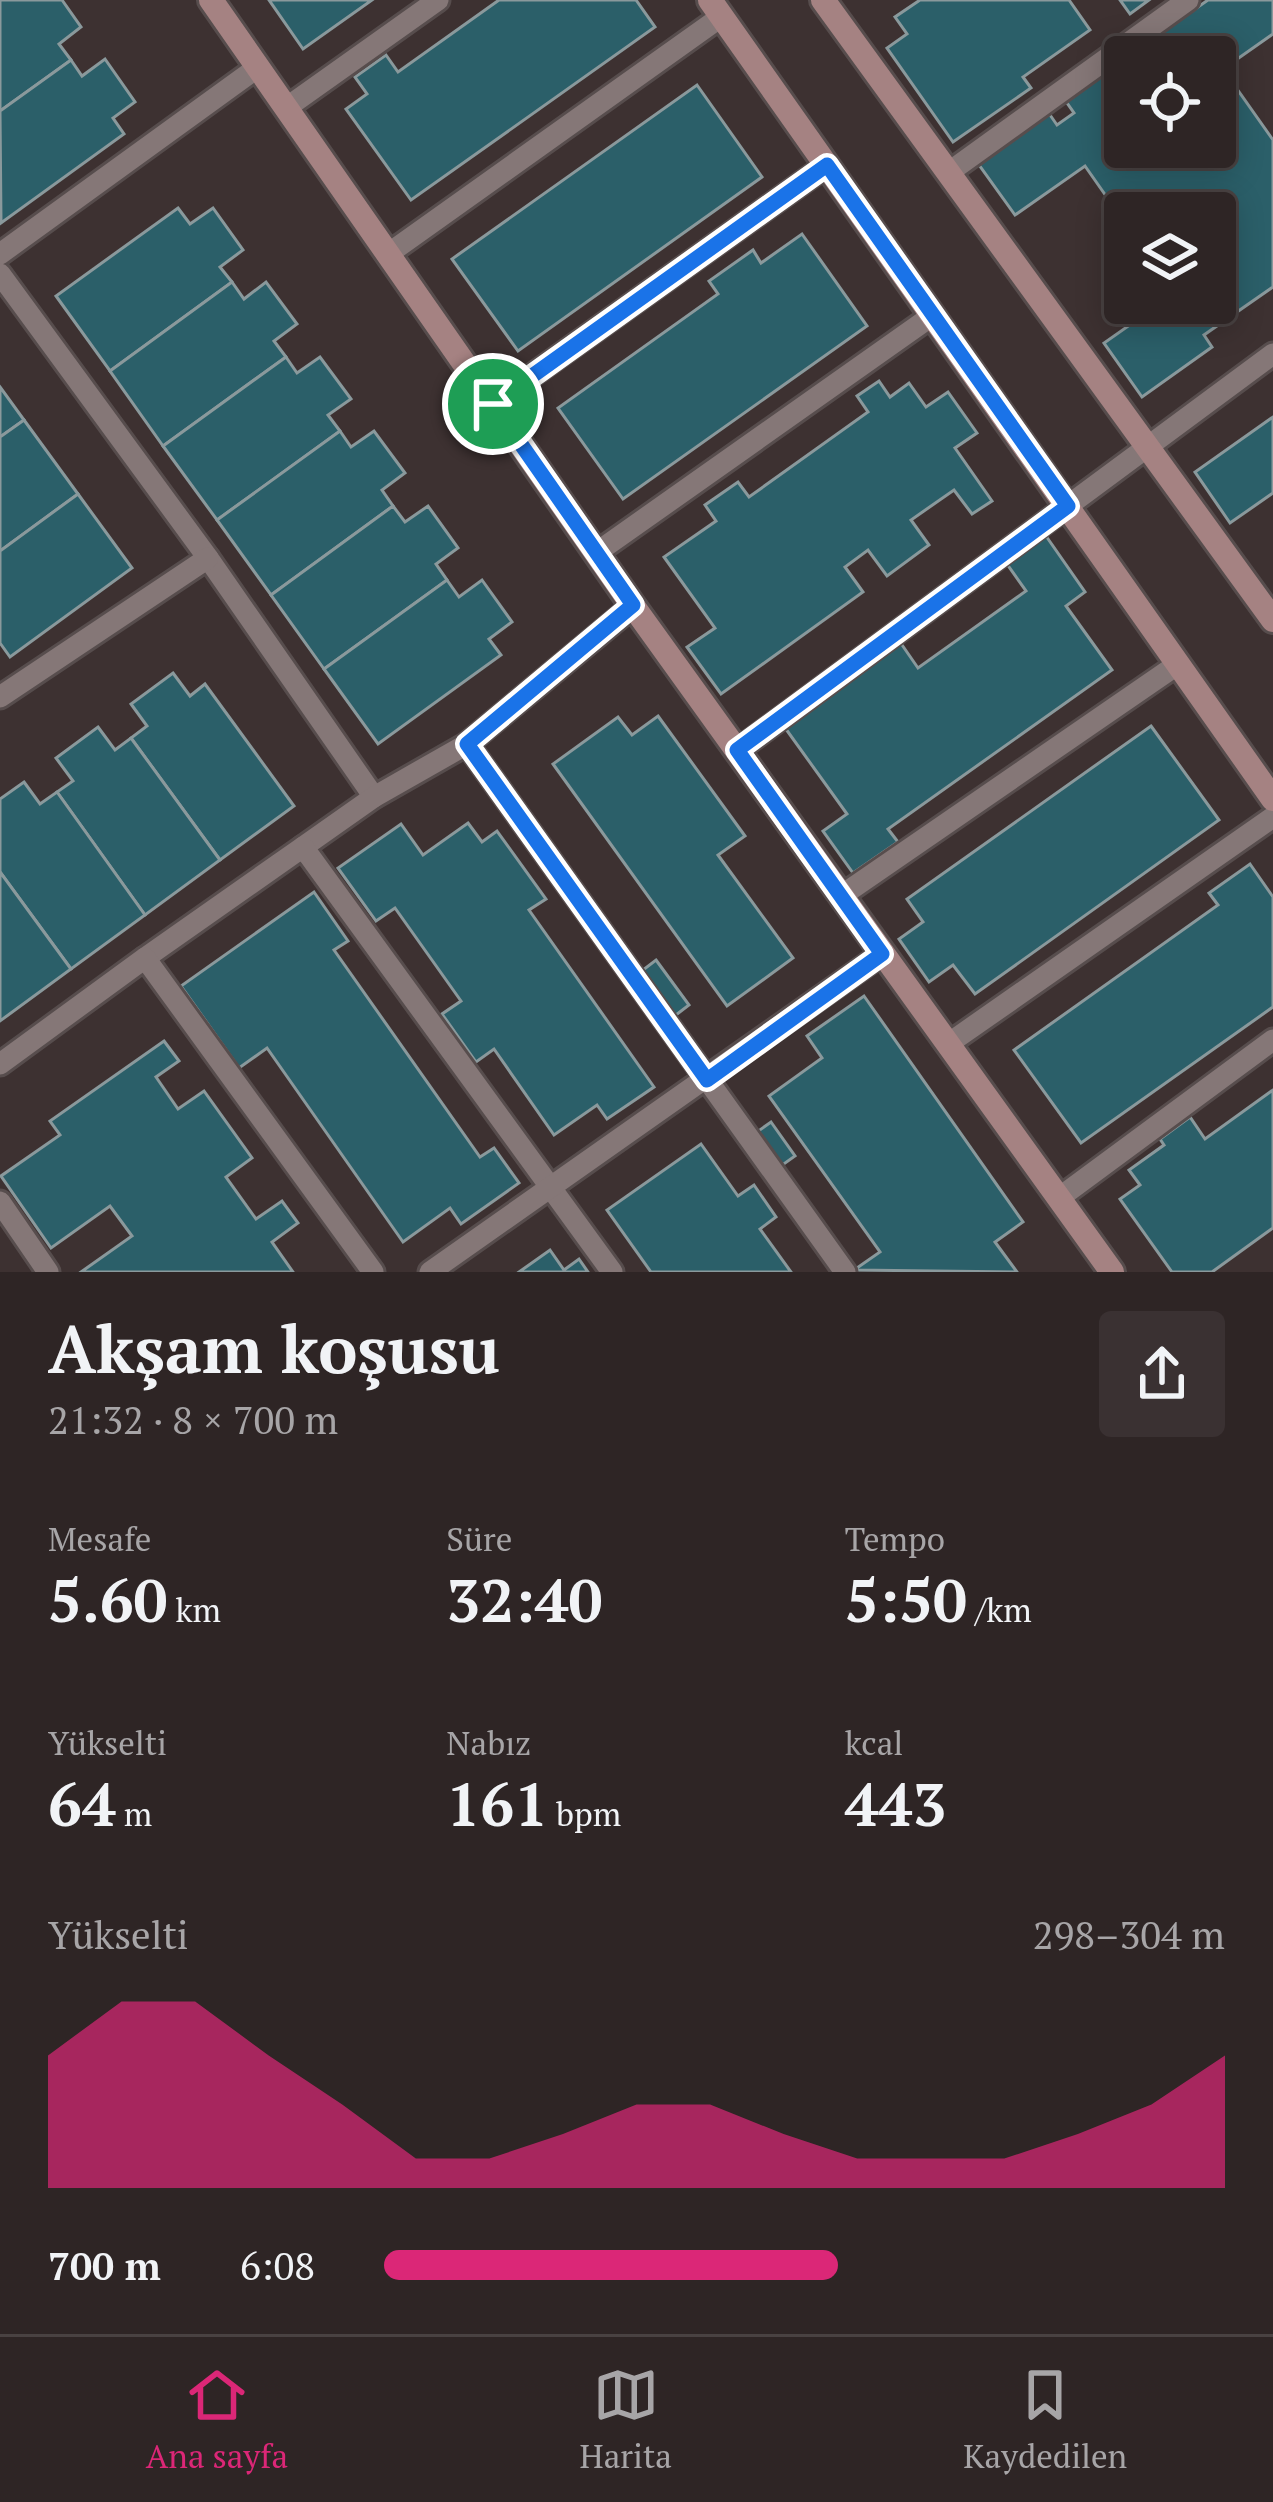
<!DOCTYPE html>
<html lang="tr">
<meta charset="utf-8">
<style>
:root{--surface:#2e2525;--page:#3a3132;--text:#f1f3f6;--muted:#a7a5a7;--line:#494242;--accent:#db2777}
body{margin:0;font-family:"PT Serif",serif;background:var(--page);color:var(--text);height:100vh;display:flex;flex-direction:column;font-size:45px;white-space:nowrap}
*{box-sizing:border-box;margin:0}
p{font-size:39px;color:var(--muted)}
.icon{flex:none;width:66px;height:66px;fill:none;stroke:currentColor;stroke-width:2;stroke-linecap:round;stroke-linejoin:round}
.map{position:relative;height:1272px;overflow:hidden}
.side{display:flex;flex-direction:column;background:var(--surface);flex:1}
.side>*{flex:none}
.controls{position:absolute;left:1104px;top:36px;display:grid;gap:24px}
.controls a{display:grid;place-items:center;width:132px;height:132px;border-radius:12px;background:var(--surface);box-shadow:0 6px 30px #0003,0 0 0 3px var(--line);font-size:60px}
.pin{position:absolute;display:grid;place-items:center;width:102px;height:102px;color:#fff;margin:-51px;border:6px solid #fff;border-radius:50%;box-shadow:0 3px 12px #0007}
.round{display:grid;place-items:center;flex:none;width:126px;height:126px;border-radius:12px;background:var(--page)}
.headline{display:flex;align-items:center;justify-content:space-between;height:204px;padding:0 48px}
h1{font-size:66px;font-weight:800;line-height:90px}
.stats{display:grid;grid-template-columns:repeat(3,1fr);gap:18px;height:204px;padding:12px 48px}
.stats div{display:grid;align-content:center}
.stats b{font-size:60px;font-weight:800}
.stats small{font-size:33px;font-weight:400}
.stats p{font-size:33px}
.chart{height:336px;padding:24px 48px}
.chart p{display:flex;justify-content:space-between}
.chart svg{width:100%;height:216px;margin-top:12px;fill:var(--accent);opacity:.7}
ul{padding:0 48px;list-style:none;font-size:39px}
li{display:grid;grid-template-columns:192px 144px 1fr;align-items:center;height:90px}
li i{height:30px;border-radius:15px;background:var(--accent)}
.dock{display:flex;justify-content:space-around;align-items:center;height:168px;border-top:3px solid var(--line);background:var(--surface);font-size:33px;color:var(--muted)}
.dock a{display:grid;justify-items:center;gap:6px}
.dock .selected{color:var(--accent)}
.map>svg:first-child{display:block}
.building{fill:#2b5f69;stroke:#8a999c;stroke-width:3}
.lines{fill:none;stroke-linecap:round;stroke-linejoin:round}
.street-casing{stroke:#574d4d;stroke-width:27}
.secondary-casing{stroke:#574d4d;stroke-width:30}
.street{stroke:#857777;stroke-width:21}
.secondary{stroke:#a58282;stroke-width:24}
.route-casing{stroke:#fff;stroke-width:24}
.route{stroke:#1a73e8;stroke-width:15}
</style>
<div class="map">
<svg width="1273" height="1272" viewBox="0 0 1273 1272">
<rect width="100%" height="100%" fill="#3d3131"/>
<g class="building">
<polygon points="0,0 62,0 81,27 59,44 71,60 0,111"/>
<polygon points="269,0 372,0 303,49"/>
<polygon points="499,0 636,0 655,27 411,200 346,109 367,94 355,77 386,55 398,72"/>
<polygon points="920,0 1069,0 1090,30 1023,77 1031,88 953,142 887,48 907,34 895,17"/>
<polygon points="1120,0 1149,0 1130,14"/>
<polygon points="1208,0 1273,0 1273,34 1223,69 1273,140 1273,287 1204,335 1212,347 1142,397 1104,343 1161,303 1215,303 1215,213 1125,213 1125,223 1085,166 1015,215 977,162 1048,112 1057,125 1074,113 1065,100 1125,58 1125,147 1215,147 1215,57 1126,57"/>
<polygon points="105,59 135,102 113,118 124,134 1,223 0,111 71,60 82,76"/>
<polygon points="697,85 762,177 518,351 452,259"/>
<polygon points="178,208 190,224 213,208 243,250 220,267 232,282 110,371 56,296"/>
<polygon points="802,234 867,326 623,499 558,408 718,294 709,281 753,250 761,263"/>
<polygon points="232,282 244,299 266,282 297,324 274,341 286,357 163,446 110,371"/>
<polygon points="286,357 297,373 320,357 351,399 328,415 340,431 217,520 163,446"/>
<polygon points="879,381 890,397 909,383 926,407 948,392 977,433 955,448 992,501 972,514 954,490 911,520 929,545 887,576 868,550 845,567 863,592 721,694 687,647 715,628 664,557 716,521 705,505 738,482 749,497 868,412 857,396"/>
<polygon points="0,387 24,420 0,437"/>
<polygon points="1273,417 1273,493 1230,523 1195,472"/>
<polygon points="24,420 78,494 0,551 0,437"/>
<polygon points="340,431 351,447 374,431 405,473 382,490 393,506 271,595 217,520"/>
<polygon points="78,494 132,568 10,657 0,643 0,551"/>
<polygon points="393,506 405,522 428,506 458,548 436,564 447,580 324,669 271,595"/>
<polygon points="1046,536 1085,592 1066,606 1112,670 888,829 898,842 853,873 823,831 847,814 783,725 900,642 918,668 1026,591 1007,564"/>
<polygon points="447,580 459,597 482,580 512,622 489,639 501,655 378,744 324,669"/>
<polygon points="173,673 190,696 205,684 294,806 220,860 131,738 147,726 131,704"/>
<polygon points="658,716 745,836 718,855 793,958 727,1006 553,764 618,717 632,735"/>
<polygon points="1151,726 1219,820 975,994 953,965 929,982 899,939 923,922 907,899"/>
<polygon points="98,727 115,750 131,738 220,860 145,915 57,792 73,781 56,758"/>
<polygon points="24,782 40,804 57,792 145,915 71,969 0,872 0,799"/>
<polygon points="468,823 482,842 497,831 546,899 529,910 654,1087 607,1119 597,1105 554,1135 494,1049 476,1062 442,1014 461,1001 395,908 376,921 338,868 401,824 423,855"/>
<polygon points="1250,864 1273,897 1273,1007 1081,1143 1014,1050 1218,905 1209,893"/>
<polygon points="0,872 71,969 0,1021"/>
<polygon points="314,892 348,941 334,950 480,1157 494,1148 519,1183 461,1224 450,1208 403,1242 267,1048 239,1068 181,986"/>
<polygon points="656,960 689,1005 672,1018 639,973"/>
<polygon points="864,996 1023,1222 995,1242 1017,1272 854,1270 880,1252 769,1096 822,1058 807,1036"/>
<polygon points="164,1041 179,1061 156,1077 178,1109 204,1091 252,1158 226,1177 256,1219 282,1201 298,1223 272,1242 293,1272 81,1272 132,1236 110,1206 51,1248 1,1176 60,1135 50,1121"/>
<polygon points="1273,1090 1273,1228 1212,1272 1172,1272 1120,1199 1140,1185 1129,1170 1164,1145 1160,1139 1190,1117 1205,1139"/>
<polygon points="771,1122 795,1156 781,1166 757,1132"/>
<polygon points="701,1144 738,1196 754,1185 776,1217 760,1229 791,1272 651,1272 607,1210"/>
<polygon points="550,1250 564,1270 579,1259 588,1272 519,1272"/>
</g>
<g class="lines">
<g class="street-casing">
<g id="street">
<polyline points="286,108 438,0"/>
<polyline points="948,173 1188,0"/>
<polyline points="0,254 258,67"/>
<polyline points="388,254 722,16"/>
<polyline points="0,274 208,558 374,797"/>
<polyline points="492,404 827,165"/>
<polyline points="596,553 933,315"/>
<polyline points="0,697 208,558"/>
<polyline points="467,744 845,1272"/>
<polyline points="738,750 1273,354"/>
<polyline points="303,847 374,797 467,744 633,606"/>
<polyline points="841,896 1178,664"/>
<polyline points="145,958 303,847 612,1272"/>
<polyline points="948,1044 1273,817"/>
<polyline points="0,1064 145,958 373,1272"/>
<polyline points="1059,1198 1273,1040"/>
<polyline points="0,1202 48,1272"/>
<polyline points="430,1272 882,954"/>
</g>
</g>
<g class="secondary-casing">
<g id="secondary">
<polyline points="211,0 633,606 1112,1272"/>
<polyline points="710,0 1273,799"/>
<polyline points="823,0 1273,620"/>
</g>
</g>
<use href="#street" class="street"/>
<use href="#secondary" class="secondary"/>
</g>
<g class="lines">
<g class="route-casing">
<polygon id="route" points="827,165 1068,506 737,750 882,954 707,1080 467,744 633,605 493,404"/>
</g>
<use href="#route" class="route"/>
</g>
</svg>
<div class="controls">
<a><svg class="icon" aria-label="locate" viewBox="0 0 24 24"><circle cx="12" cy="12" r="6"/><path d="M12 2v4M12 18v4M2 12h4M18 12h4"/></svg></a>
<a><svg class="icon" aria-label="layers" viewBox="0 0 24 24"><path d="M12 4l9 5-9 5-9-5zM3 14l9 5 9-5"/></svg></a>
</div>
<div class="pin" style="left:493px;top:404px;background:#1e9e55"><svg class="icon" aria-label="arrive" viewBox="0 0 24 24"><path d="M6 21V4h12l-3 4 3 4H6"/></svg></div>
</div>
<section class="side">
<div class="headline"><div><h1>Akşam koşusu</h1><p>21:32 · 8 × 700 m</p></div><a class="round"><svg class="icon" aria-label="share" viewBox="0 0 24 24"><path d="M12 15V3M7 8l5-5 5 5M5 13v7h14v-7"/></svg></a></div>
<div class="stats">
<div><p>Mesafe</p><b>5.60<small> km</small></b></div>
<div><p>Süre</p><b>32:40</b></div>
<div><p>Tempo</p><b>5:50<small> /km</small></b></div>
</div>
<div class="stats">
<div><p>Yükselti</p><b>64<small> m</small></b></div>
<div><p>Nabız</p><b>161<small> bpm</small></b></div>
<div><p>kcal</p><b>443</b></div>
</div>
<div class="chart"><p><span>Yükselti</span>298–304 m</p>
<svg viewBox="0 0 160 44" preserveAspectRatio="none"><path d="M0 44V17L10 6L20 6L30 17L40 27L50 38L60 38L70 33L80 27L90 27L100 33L110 38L120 38L130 38L140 33L150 27L160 17V44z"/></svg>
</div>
<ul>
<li><b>700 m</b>6:08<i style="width:54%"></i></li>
</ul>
</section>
<nav class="dock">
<a class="selected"><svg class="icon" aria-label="home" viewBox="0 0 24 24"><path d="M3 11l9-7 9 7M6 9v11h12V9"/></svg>Ana sayfa</a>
<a><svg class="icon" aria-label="map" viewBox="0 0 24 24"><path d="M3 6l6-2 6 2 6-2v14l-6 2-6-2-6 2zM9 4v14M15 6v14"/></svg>Harita</a>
<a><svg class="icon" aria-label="saved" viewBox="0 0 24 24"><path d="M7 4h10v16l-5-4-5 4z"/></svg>Kaydedilen</a>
</nav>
